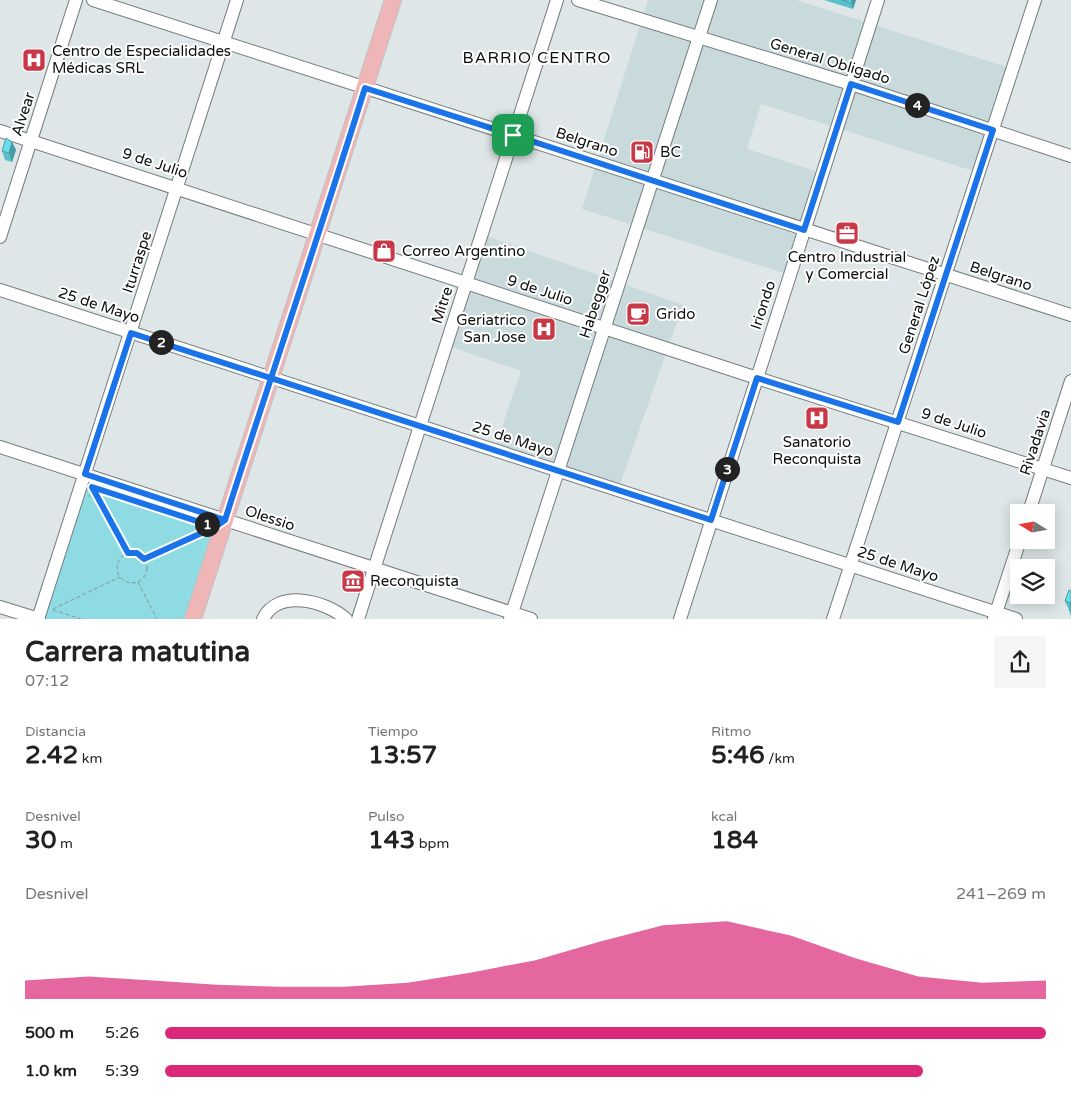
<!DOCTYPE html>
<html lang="es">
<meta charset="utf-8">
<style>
:root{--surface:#fff;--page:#f6f6f6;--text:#222;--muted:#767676;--accent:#db2777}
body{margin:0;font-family:"Varela Round",sans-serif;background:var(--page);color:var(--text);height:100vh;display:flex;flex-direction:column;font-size:19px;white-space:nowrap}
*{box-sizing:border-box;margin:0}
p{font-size:16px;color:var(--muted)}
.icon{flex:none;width:28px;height:28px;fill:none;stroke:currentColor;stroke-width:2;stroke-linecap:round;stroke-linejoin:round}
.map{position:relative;height:619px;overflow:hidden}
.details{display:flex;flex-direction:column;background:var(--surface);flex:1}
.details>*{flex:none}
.needle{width:32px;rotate:281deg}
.fabs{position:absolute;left:1010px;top:504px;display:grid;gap:10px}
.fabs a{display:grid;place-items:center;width:45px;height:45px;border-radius:0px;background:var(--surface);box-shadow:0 2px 12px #0003;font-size:25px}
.pin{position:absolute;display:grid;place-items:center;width:42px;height:42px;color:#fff;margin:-21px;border-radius:10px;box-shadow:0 2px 8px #0006}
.km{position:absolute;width:25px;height:25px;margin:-12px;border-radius:50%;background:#222;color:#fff;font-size:14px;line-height:25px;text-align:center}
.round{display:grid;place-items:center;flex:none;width:52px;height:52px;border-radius:0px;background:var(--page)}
.summary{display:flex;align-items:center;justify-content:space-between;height:85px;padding:0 25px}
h1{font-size:28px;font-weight:700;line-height:38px}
.metrics{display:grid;grid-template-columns:repeat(3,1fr);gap:8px;height:85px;padding:5px 25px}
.metrics div{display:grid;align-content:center}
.metrics b{font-size:25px;font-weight:700}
.metrics small{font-size:14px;font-weight:400}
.metrics p{font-size:14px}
.chart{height:140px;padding:10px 25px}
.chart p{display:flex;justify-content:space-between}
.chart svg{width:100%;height:90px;margin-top:5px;fill:var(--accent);opacity:.7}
ul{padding:0 25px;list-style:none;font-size:16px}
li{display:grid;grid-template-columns:80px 60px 1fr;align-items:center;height:38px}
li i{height:12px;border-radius:6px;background:var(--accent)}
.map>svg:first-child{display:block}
.built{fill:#c9dadc}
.green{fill:#8fdbe4}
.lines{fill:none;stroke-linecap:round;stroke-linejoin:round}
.minor-casing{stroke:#757c7d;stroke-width:14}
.major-casing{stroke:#c0c1c1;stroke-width:18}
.path{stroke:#8c9293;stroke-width:1;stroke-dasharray:4 2.5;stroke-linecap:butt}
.minor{stroke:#fff;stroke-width:12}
.major{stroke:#eeb6b7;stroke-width:16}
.wall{fill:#5abfca}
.shaded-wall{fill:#4a9ba4}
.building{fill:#69deeb;stroke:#4a9ba4}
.route-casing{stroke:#fff;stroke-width:10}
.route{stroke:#1a73e8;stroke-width:6}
.labels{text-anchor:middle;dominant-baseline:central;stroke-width:4;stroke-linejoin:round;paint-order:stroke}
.poi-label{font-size:15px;fill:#0d1010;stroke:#fff;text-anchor:start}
.street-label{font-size:15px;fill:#0d1010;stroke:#fff}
.neighbourhood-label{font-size:16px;letter-spacing:1px;fill:#0d1010;stroke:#fff}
</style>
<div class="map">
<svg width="1071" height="619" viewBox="0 0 1071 619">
<rect width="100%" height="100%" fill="#dee6e7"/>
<g class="built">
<polygon points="648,0 796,0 1016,70 983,174 761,104 747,149 822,173 790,275 582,209"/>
<polygon points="481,234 683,305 617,493 494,450 521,371 443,344"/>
</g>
<polygon class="green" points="85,475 225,520 193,619 39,619"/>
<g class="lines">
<g class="minor-casing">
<g id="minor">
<polyline points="93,0 1071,315"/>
<polyline points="578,0 851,84 1071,156"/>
<polyline points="0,131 757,378 1071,478"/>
<polyline points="0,237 76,0"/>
<polyline points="0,290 1016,619"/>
<polyline points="0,447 531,619"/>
<polyline points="1029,512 1071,381"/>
<polyline points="0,607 39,619"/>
<polyline points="38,619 237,0"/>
<path d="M263 619C278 588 326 601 346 619"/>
<polyline points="358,619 557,0"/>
<polyline points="510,619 711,0"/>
<polyline points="680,619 878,0"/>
<polyline points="833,619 1035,0"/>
<polyline points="994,619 1020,540"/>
</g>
</g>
<g class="major-casing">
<polyline id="major" points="193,619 393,0"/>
</g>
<g class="path">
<polyline points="93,488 128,552"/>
<polyline points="89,497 92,489"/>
<circle cx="132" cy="568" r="15"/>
<polyline points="145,559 207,530"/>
<polyline points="138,582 157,619"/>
<polyline points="53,609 120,577"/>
<polyline points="53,610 81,619"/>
</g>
<use href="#minor" class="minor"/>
<use href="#major" class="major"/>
</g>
<g class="wall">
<polygon points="824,0 856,0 853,9"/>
<polygon points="12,142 16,150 12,162 5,160 2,151"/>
<polygon points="1071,591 1071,617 1069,610 1069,609 1068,608 1065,601"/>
</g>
<g class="shaded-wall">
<polygon points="852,0 856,0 853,9 851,3"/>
<polygon points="12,142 16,150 12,162 9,153"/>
</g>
<g class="building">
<polygon points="842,0 852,0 851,3"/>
<polygon points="6,138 12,142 9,153 2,151"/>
<polygon points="1069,590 1071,591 1071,611 1069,610 1071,603 1065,601"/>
</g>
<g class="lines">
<g class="route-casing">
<path id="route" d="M513 135 365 88C320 232 271 376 225 520L215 527 92 487 128 553H137L144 559 215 527 225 520 85 474 131 333 711 520 757 378 898 422 993 130 851 84 804 230 513 135"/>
</g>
<use href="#route" class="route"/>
</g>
<defs>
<g id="hospital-square" transform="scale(1.25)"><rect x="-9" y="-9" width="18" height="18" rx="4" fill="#c83847" stroke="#fff"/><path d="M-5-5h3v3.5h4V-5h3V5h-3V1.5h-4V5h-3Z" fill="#fff"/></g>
<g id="fuel-square" transform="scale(1.25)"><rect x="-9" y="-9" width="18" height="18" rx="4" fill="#c83847" stroke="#fff"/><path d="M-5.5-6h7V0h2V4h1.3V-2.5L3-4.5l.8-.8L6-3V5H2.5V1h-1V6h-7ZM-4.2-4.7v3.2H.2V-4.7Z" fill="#fff"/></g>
<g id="office-square" transform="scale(1.25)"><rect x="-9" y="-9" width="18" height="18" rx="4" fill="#c83847" stroke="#fff"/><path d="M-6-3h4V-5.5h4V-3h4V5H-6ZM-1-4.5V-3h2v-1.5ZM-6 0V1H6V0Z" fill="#fff"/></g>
<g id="shop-square" transform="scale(1.25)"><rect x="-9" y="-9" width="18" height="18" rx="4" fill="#c83847" stroke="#fff"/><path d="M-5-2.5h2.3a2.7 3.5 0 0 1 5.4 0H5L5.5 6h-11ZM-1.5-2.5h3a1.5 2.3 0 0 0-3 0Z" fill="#fff"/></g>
<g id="cafe-square" transform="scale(1.25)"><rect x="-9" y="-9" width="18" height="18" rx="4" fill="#c83847" stroke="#fff"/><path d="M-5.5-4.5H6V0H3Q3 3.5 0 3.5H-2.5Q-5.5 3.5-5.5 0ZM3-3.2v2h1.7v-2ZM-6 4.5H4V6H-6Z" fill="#fff"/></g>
<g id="museum-square" transform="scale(1.25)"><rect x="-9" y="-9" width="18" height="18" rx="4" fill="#c83847" stroke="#fff"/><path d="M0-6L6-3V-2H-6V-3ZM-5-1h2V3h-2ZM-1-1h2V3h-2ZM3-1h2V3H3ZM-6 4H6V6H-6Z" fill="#fff"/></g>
</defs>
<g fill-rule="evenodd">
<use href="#hospital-square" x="34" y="60"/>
<use href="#fuel-square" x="642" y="152"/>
<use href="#office-square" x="847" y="233"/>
<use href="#shop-square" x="384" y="251"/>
<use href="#cafe-square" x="638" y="314"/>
<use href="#hospital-square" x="544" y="329"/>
<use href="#hospital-square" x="817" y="418"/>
<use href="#museum-square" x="353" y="581"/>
</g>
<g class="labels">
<g class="poi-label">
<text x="52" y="51">Centro de Especialidades<tspan x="52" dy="17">Médicas SRL</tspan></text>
<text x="660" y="152">BC</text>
<text x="402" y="251">Correo Argentino</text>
<text x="847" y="257" text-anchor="middle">Centro Industrial<tspan x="847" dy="17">y Comercial</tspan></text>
<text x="656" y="314">Grido</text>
<text x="526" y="320" text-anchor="end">Geriatrico<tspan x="526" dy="17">San Jose</tspan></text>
<text x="817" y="442" text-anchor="middle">Sanatorio<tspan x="817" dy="17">Reconquista</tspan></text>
<text x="370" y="581">Reconquista</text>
</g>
<g class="street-label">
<text transform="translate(830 61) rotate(17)">General Obligado</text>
<text transform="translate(23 114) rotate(-72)">Alvear</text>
<text transform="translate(587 142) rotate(18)">Belgrano</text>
<text transform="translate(155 163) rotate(18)">9 de Julio</text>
<text transform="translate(137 262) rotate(-72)">Iturraspe</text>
<text transform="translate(1001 276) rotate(18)">Belgrano</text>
<text transform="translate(540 290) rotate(18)">9 de Julio</text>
<text transform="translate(595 304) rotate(-72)">Habegger</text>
<text transform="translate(99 305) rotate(18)">25 de Mayo</text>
<text transform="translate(442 305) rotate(-72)">Mitre</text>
<text transform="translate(763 305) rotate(-72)">Iriondo</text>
<text transform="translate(919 305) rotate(-72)">General López</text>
<text transform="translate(954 423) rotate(18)">9 de Julio</text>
<text transform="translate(513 439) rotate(18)">25 de Mayo</text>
<text transform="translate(1035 442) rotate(-72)">Rivadavia</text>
<text transform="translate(270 518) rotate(18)">Olessio</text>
<text transform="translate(898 564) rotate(18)">25 de Mayo</text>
</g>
<g class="neighbourhood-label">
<text x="537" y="58">BARRIO CENTRO</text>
</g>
</g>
</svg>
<div class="fabs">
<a><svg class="needle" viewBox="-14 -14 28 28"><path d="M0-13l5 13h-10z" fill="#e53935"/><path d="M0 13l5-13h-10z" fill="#767676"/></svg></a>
<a><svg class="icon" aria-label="layers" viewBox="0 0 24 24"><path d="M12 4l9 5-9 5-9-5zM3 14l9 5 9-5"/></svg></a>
</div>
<div class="pin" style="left:513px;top:135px;background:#1e9e55"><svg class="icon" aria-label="arrive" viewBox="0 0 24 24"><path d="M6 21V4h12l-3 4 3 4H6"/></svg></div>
<b class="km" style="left:207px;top:524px">1</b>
<b class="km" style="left:161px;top:342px">2</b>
<b class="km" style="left:727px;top:469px">3</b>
<b class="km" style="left:917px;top:105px">4</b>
</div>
<section class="details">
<div class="summary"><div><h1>Carrera matutina</h1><p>07:12</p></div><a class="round"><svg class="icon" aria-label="share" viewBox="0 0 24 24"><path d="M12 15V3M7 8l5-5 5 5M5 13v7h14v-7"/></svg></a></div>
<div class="metrics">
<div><p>Distancia</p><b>2.42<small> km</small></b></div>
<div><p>Tiempo</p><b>13:57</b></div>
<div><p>Ritmo</p><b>5:46<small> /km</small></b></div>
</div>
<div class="metrics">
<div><p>Desnivel</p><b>30<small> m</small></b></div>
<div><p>Pulso</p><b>143<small> bpm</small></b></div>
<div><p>kcal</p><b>184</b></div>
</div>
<div class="chart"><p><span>Desnivel</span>241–269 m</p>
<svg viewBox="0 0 160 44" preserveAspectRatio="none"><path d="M0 44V35L10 33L20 35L30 37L40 38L50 38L60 36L70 31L80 25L90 16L100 8L110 6L120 13L130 24L140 33L150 36L160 35V44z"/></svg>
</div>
<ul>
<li><b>500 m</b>5:26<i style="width:100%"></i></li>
<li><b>1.0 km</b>5:39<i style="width:86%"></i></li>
</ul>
</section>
